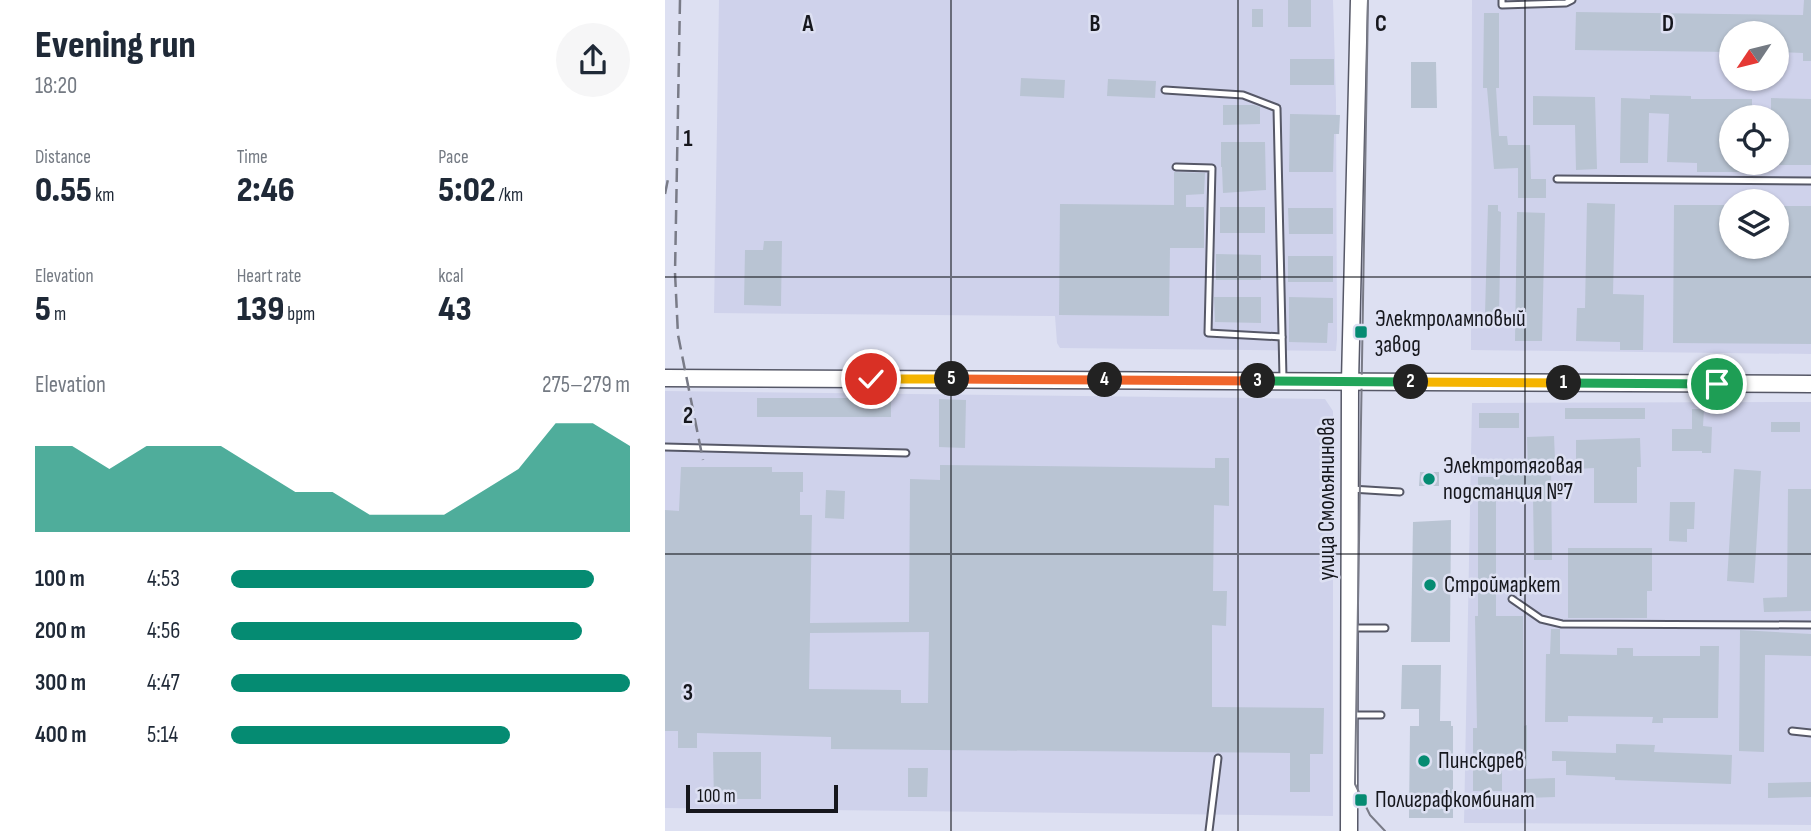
<!DOCTYPE html>
<meta charset="utf-8">
<style>
:root{--surface:#fff;--page:#f6f6f7;--text:#1f2937;--muted:#747a83;--accent:#058b72}
body{margin:0;font-family:"Sofia Sans Condensed",sans-serif;background:var(--page);color:var(--text);height:100vh;display:flex;flex-direction:column;font-size:26px;white-space:nowrap}
*{box-sizing:border-box;margin:0}
p{font-size:23px;color:var(--muted)}
.icon{flex:none;width:38px;height:38px;fill:none;stroke:currentColor;stroke-width:2;stroke-linecap:round;stroke-linejoin:round}
.map{position:relative;flex:1;overflow:hidden}
.panel{display:flex;flex-direction:column;background:var(--surface);width:665px}
.panel>*{flex:none}
.needle{width:46px;rotate:235deg}
.fabs{position:absolute;left:1054px;top:21px;display:grid;gap:14px}
.fabs a{display:grid;place-items:center;width:70px;height:70px;border-radius:50%;background:var(--surface);box-shadow:0 2px 5px #0004;font-size:35px}
.scale{position:absolute;left:21px;bottom:18px;width:152px;box-sizing:border-box;padding-left:7px;border:4px solid #16171d;border-top:0;font-size:19px;line-height:24px;white-space:nowrap;color:#16171d;-webkit-text-stroke:5px #dde0f2;paint-order:stroke}
.pin{position:absolute;display:grid;place-items:center;width:60px;height:60px;color:#fff;margin:-30px;border:4px solid #fff;border-radius:50%;box-shadow:0 2px 7px #0007}
.km{position:absolute;width:35px;height:35px;margin:-18px;border-radius:50%;background:#222;color:#fff;font-size:19px;line-height:35px;text-align:center}
.round{display:grid;place-items:center;flex:none;width:74px;height:74px;border-radius:37px;background:var(--page)}
.overview{display:flex;align-items:center;justify-content:space-between;height:119px;padding:0 35px}
h1{font-size:38px;font-weight:800;line-height:52px}
.figures{display:grid;grid-template-columns:repeat(3,1fr);gap:10px;height:119px;padding:7px 35px}
.figures div{display:grid;align-content:center}
.figures b{font-size:35px;font-weight:800}
.figures small{font-size:19px;font-weight:400}
.figures p{font-size:19px}
.chart{height:196px;padding:14px 35px}
.chart p{display:flex;justify-content:space-between}
.chart svg{width:100%;height:126px;margin-top:7px;fill:var(--accent);opacity:.7}
ul{padding:0 35px;list-style:none;font-size:23px}
li{display:grid;grid-template-columns:112px 84px 1fr;align-items:center;height:52px}
li i{height:18px;border-radius:9px;background:var(--accent)}
main{display:flex;flex:1;min-height:0}
.map>svg:first-child{display:block}
.built{fill:#cfd2eb;fill-rule:evenodd}
.building{fill:#b9c4d3;fill-rule:evenodd}
.lines{fill:none;stroke-linecap:round;stroke-linejoin:round}
.lane-casing{stroke:#565867;stroke-width:9}
.secondary-casing{stroke:#565867;stroke-width:19}
.lane{stroke:#fff;stroke-width:5}
.secondary{stroke:#fff;stroke-width:16}
.tram{stroke:#797b87;stroke-width:2}
.rail{stroke:#797b87;stroke-width:2.5;stroke-dasharray:14 7;stroke-linecap:butt}
.split-1-casing{stroke:#fff;stroke-width:14}
.split-2-casing{stroke:#fff;stroke-width:14}
.split-3-casing{stroke:#fff;stroke-width:14}
.split-4-casing{stroke:#fff;stroke-width:14}
.split-5-casing{stroke:#fff;stroke-width:14}
.split-6-casing{stroke:#fff;stroke-width:14}
.split-1{stroke:#22a559;stroke-width:9}
.split-2{stroke:#f5b400;stroke-width:9}
.split-3{stroke:#22a559;stroke-width:9}
.split-4{stroke:#f0652b;stroke-width:9}
.split-5{stroke:#f0652b;stroke-width:9}
.split-6{stroke:#f5b400;stroke-width:9}
.grid{fill:none;stroke:#16171d;stroke-width:2;stroke-opacity:0.55}
.poi-dot{fill:#058b72;stroke:#dde0f2;stroke-width:2.5}
.labels{text-anchor:middle;dominant-baseline:central;stroke-width:5;stroke-linejoin:round;paint-order:stroke}
.poi-label{font-size:23px;fill:#16171d;stroke:#dde0f2;text-anchor:start}
.street-label{font-size:23px;fill:#16171d;stroke:#dde0f2}
.grid-label{font-size:23px;text-anchor:middle;font-weight:bold;fill:#16171d;stroke:#dde0f2;stroke-width:5;stroke-linejoin:round;paint-order:stroke}
</style>
<main>
<section class="panel">
<div class="overview"><div><h1>Evening run</h1><p>18:20</p></div><a class="round"><svg class="icon" aria-label="share" viewBox="0 0 24 24"><path d="M12 15V3M7 8l5-5 5 5M5 13v7h14v-7"/></svg></a></div>
<div class="figures">
<div><p>Distance</p><b>0.55<small> km</small></b></div>
<div><p>Time</p><b>2:46</b></div>
<div><p>Pace</p><b>5:02<small> /km</small></b></div>
</div>
<div class="figures">
<div><p>Elevation</p><b>5<small> m</small></b></div>
<div><p>Heart rate</p><b>139<small> bpm</small></b></div>
<div><p>kcal</p><b>43</b></div>
</div>
<div class="chart"><p><span>Elevation</span>275–279 m</p>
<svg viewBox="0 0 160 44" preserveAspectRatio="none"><path d="M0 44V14L10 14L20 22L30 14L40 14L50 14L60 22L70 30L80 30L90 38L100 38L110 38L120 30L130 22L140 6L150 6L160 14V44z"/></svg>
</div>
<ul>
<li><b>100 m</b>4:53<i style="width:91%"></i></li>
<li><b>200 m</b>4:56<i style="width:88%"></i></li>
<li><b>300 m</b>4:47<i style="width:100%"></i></li>
<li><b>400 m</b>5:14<i style="width:70%"></i></li>
</ul>
</section>
<div class="map">
<svg width="1146" height="831" viewBox="0 0 1146 831">
<rect width="100%" height="100%" fill="#dde0f2"/>
<g class="built">
<polygon points="54,0 668,0 671,101 672,339 671,351 395,348 392,343 390,316 49,313"/>
<path d="M807 0H1146V354L806 350ZM1066 33H1111V79H1066ZM1066 117H1111V163H1066ZM1066 201H1111V247H1066Z"/>
<polygon points="0,391 660,399 668,411 668,816 0,808"/>
<polygon points="1146,402 1146,825 799,823 807,403"/>
</g>
<g class="building">
<rect x="623" y="0" width="23" height="27"/>
<polygon points="1139,0 1146,0 1146,61 1138,61 1138,53 1111,52 1111,33 1066,33 1066,52 910,50 911,12 1138,15"/>
<rect x="587" y="9" width="11" height="18"/>
<polygon points="819,13 834,13 834,88 831,88 834,136 842,136 843,145 865,145 866,179 881,179 881,198 853,198 853,168 829,169 822,88 818,88"/>
<rect x="625" y="59" width="44" height="26"/>
<polygon points="746,62 771,62 772,108 746,108"/>
<polygon points="356,78 400,80 399,98 355,96"/>
<polygon points="443,79 491,81 490,98 442,96"/>
<polygon points="985,95 1026,96 1026,99 1087,99 1087,117 1066,117 1066,163 1086,163 1086,172 1032,172 1032,163 1002,162 1004,114 984,113 983,163 955,163 956,98 985,99"/>
<polygon points="868,96 930,97 932,169 911,170 910,125 868,125"/>
<polygon points="1106,98 1146,99 1146,165 1111,165 1111,117 1106,117"/>
<polygon points="558,105 589,105 595,107 595,124 558,125"/>
<polygon points="625,114 675,115 674,134 669,134 668,172 624,172"/>
<polygon points="556,142 600,142 601,190 558,193 557,167 556,167"/>
<polygon points="509,172 540,173 539,194 521,195 521,207 539,207 539,248 505,248 504,316 394,315 395,204 509,205"/>
<polygon points="922,203 950,204 948,294 979,295 978,350 955,350 955,342 911,341 912,308 920,308"/>
<polygon points="823,205 833,205 833,211 836,212 834,316 820,315"/>
<polygon points="1009,205 1066,205 1066,247 1111,247 1111,206 1146,206 1146,344 1008,343"/>
<rect x="555" y="207" width="45" height="26"/>
<polygon points="623,208 668,208 668,234 624,234"/>
<polygon points="852,212 880,213 877,341 850,341"/>
<polygon points="99,241 117,241 116,306 79,305 80,250 98,250"/>
<polygon points="551,254 596,255 596,280 551,280"/>
<rect x="623" y="256" width="45" height="26"/>
<polygon points="549,297 596,297 596,323 550,322"/>
<polygon points="624,297 668,298 668,323 663,323 662,343 624,342"/>
<rect x="92" y="398" width="134" height="19"/>
<polygon points="274,399 301,400 300,448 274,447"/>
<rect x="900" y="408" width="80" height="11"/>
<polygon points="1027,409 1039,409 1038,426 1047,427 1046,453 1037,453 1037,451 1007,451 1007,429 1027,429"/>
<rect x="814" y="413" width="40" height="15"/>
<rect x="1106" y="422" width="29" height="10"/>
<polygon points="889,436 890,460 886,460 887,560 869,560 868,497 861,489 831,489 831,616 858,616 859,726 862,725 862,766 837,767 837,791 808,791 808,728 812,728 810,616 813,616 813,477 831,477 831,475 863,474 862,437"/>
<polygon points="975,438 976,467 972,467 972,503 929,503 929,468 911,469 911,440"/>
<path d="M550 458H564V506L549 505 548 591H562L561 626 547 625V707L659 708 658 754H645V792H625V753L166 749V737L32 733V748H13V731H0V510L14 511 16 467H107V472H138V492H135V515H147L145 623 244 622 245 479 275 480V465L550 468ZM264 632 263 703H236V690L144 689 145 633Z"/>
<polygon points="1069,469 1096,471 1089,583 1062,581"/>
<polygon points="755,472 774,472 774,486 754,486"/>
<polygon points="1123,489 1146,489 1146,611 1099,612 1098,598 1122,597"/>
<polygon points="161,490 180,491 179,519 160,518"/>
<polygon points="1005,502 1030,502 1029,529 1022,529 1022,542 1004,541"/>
<polygon points="786,520 785,642 746,642 748,522"/>
<polygon points="903,548 987,548 987,591 982,591 982,618 903,618"/>
<polygon points="886,629 895,629 895,654 952,655 952,648 968,648 968,656 1035,656 1035,646 1054,646 1053,718 998,718 998,723 987,723 988,717 903,716 903,722 880,722 881,654 885,654"/>
<polygon points="1075,630 1146,634 1146,656 1100,655 1099,752 1074,751"/>
<polygon points="737,665 776,665 775,721 786,721 786,726 788,726 788,818 744,818 745,726 754,726 754,709 736,709"/>
<polygon points="951,744 990,745 989,752 1067,755 1066,784 950,780 950,777 901,775 901,761 887,761 887,751 951,753"/>
<polygon points="48,752 96,752 96,799 49,799"/>
<polygon points="243,768 263,768 262,797 243,797"/>
<polygon points="890,778 890,797 861,798 861,779"/>
<polygon points="1146,782 1146,797 1103,798 1103,783"/>
</g>
<g class="lines">
<g class="lane-casing">
<g id="lane">
<polyline points="837,0 837,5 901,3 907,0"/>
<polyline points="500,90 578,95 612,108 618,378"/>
<polyline points="511,167 547,168 543,333 617,337"/>
<polyline points="892,179 1146,181"/>
<polyline points="0,447 241,453"/>
<polyline points="686,489 735,492"/>
<polyline points="847,599 876,619 897,624 1146,625"/>
<polyline points="688,628 720,628"/>
<polyline points="688,715 716,715"/>
<polyline points="1127,731 1146,733"/>
<polyline points="544,831 553,758"/>
</g>
</g>
<g class="secondary-casing">
<g id="secondary">
<polyline points="0,378 1146,384"/>
<polyline points="684,831 685,382 694,0"/>
</g>
</g>
<use href="#lane" class="lane"/>
<use href="#secondary" class="secondary"/>
<polyline class="tram" points="703,0 690,784 705,815 720,831"/>
<g class="rail">
<polyline points="15,0 10,273 13,335 38,460"/>
<polyline points="0,194 3,179"/>
</g>
</g>
<g class="lines">
<g class="split-1-casing">
<polyline id="split-1" points="899,383 1052,384"/>
</g>
<g class="split-2-casing">
<polyline id="split-2" points="746,382 899,383"/>
</g>
<g class="split-3-casing">
<polyline id="split-3" points="593,381 746,382"/>
</g>
<g class="split-4-casing">
<polyline id="split-4" points="440,380 593,381"/>
</g>
<g class="split-5-casing">
<polyline id="split-5" points="287,379 440,380"/>
</g>
<g class="split-6-casing">
<polyline id="split-6" points="206,379 287,379"/>
</g>
<use href="#split-1" class="split-1"/>
<use href="#split-2" class="split-2"/>
<use href="#split-3" class="split-3"/>
<use href="#split-4" class="split-4"/>
<use href="#split-5" class="split-5"/>
<use href="#split-6" class="split-6"/>
</g>
<path class="grid" d="M286 0V831M573 0V831M860 0V831M0 277H1146M0 554H1146"/>
<g class="poi-dot">
<rect x="689" y="325" width="14" height="14" rx="3.5"/>
<circle cx="764" cy="479" r="7"/>
<circle cx="765" cy="585" r="7"/>
<circle cx="759" cy="761" r="7"/>
<rect x="689" y="793" width="14" height="14" rx="3.5"/>
</g>
<g class="labels">
<g class="poi-label">
<text x="710" y="319">Электроламповый<tspan x="710" dy="26">завод</tspan></text>
<text x="778" y="466">Электротяговая<tspan x="778" dy="26">подстанция №7</tspan></text>
<text x="779" y="585">Строймаркет</text>
<text x="773" y="761">Пинскдрев</text>
<text x="710" y="800">Полиграфкомбинат</text>
</g>
<g class="street-label">
<text transform="translate(662 499) rotate(-90)">улица Смольянинова</text>
</g>
</g>
<g class="grid-label">
<text x="143" y="31">A</text>
<text x="430" y="31">B</text>
<text x="716" y="31">C</text>
<text x="1003" y="31">D</text>
<text x="23" y="146">1</text>
<text x="23" y="423">2</text>
<text x="23" y="700">3</text>
</g>
</svg>
<div class="fabs">
<a><svg class="needle" viewBox="-14 -14 28 28"><path d="M0-13l5 13h-10z" fill="#e53935"/><path d="M0 13l5-13h-10z" fill="#747a83"/></svg></a>
<a><svg class="icon" aria-label="locate" viewBox="0 0 24 24"><circle cx="12" cy="12" r="6"/><path d="M12 2v4M12 18v4M2 12h4M18 12h4"/></svg></a>
<a><svg class="icon" aria-label="layers" viewBox="0 0 24 24"><path d="M12 4l9 5-9 5-9-5zM3 14l9 5 9-5"/></svg></a>
</div>
<div class="scale">100 m</div>
<div class="pin" style="left:1052px;top:384px;background:#1e9e55"><svg class="icon" aria-label="arrive" viewBox="0 0 24 24"><path d="M6 21V4h12l-3 4 3 4H6"/></svg></div>
<div class="pin" style="left:206px;top:379px;background:#d93025"><svg class="icon" aria-label="check" viewBox="0 0 24 24"><path d="M5 12l5 5 9-10"/></svg></div>
<b class="km" style="left:899px;top:383px">1</b>
<b class="km" style="left:746px;top:382px">2</b>
<b class="km" style="left:593px;top:381px">3</b>
<b class="km" style="left:440px;top:380px">4</b>
<b class="km" style="left:287px;top:379px">5</b>
</div>
</main>
